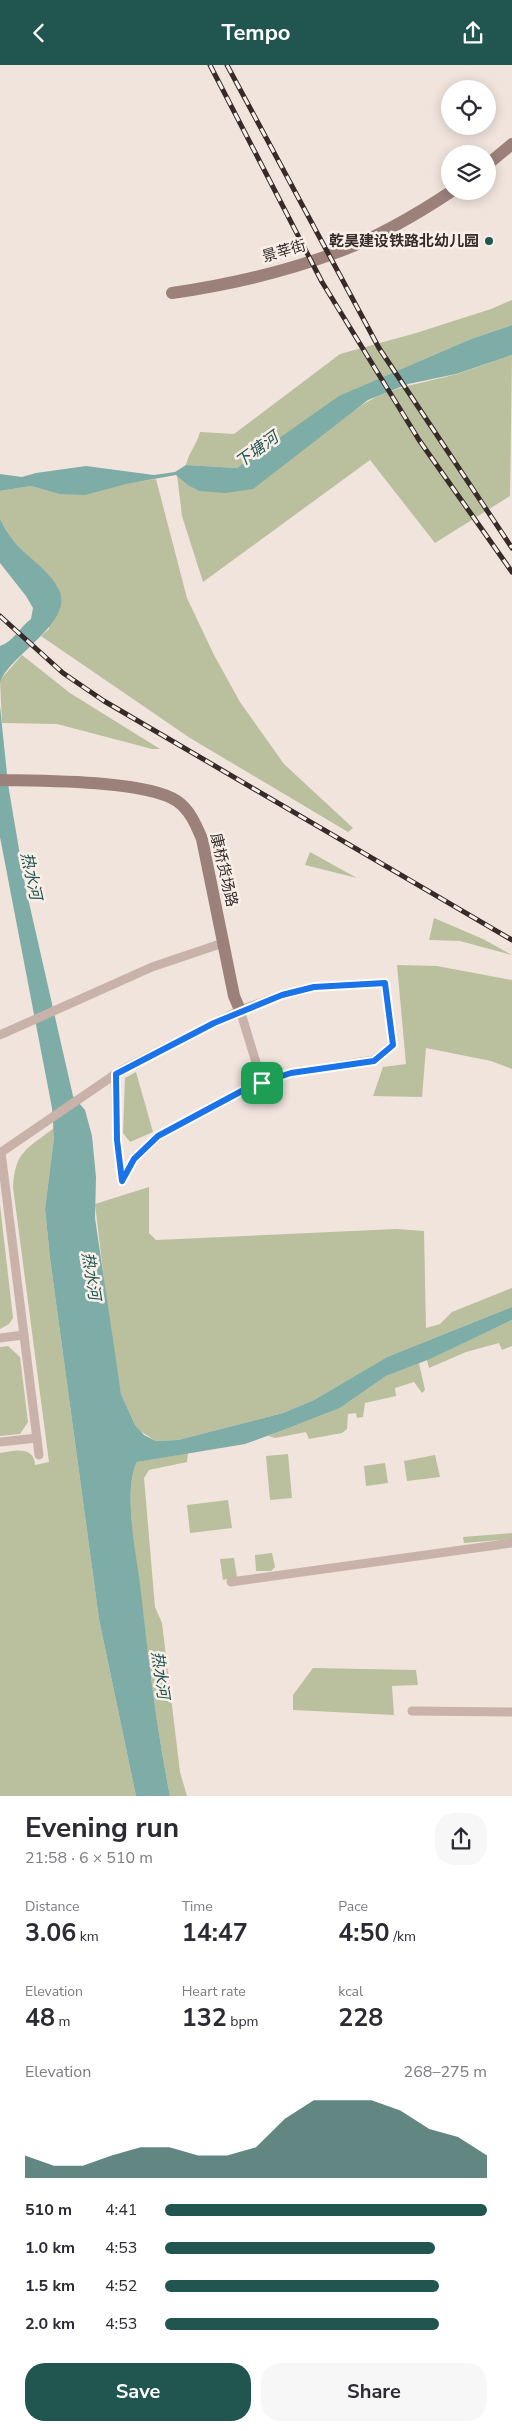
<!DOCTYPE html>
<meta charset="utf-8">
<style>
:root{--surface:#fff;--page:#f7f7f7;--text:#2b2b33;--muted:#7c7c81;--accent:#205550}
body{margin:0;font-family:"Nunito Sans","Noto Sans SC",sans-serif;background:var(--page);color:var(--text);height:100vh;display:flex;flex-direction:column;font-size:19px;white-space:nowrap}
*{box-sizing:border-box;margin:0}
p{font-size:16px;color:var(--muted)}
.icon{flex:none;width:28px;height:28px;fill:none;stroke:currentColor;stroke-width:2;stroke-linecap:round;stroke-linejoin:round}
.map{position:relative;height:1731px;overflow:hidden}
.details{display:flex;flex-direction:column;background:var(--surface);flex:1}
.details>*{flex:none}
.fabs{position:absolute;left:441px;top:15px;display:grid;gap:10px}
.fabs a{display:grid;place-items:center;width:55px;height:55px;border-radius:50%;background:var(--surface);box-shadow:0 2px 12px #0003;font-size:25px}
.pin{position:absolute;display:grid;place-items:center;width:42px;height:42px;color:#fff;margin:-21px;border-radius:10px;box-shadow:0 2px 8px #0006}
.round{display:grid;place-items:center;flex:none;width:52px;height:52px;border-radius:20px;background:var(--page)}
.overview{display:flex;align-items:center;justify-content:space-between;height:85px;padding:0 25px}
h1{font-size:28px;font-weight:700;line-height:38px}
.stats{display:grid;grid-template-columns:repeat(3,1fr);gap:8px;height:85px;padding:5px 25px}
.stats div{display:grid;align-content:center}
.stats b{font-size:25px;font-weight:700}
.stats small{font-size:14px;font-weight:400}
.stats p{font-size:14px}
.chart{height:140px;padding:10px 25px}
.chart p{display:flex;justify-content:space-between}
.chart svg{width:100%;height:90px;margin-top:5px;fill:var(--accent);opacity:.7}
.action{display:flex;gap:10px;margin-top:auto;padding:10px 25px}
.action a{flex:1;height:58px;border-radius:20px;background:var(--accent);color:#fff;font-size:20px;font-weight:700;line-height:58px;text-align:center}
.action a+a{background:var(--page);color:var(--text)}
ul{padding:0 25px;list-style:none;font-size:16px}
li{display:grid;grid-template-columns:80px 60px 1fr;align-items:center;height:38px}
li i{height:12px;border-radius:6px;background:var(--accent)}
header{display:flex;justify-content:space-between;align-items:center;height:65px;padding:0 25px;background:var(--accent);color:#fff;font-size:22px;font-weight:700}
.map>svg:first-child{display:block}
.green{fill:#babf9d}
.water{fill:#7dada6}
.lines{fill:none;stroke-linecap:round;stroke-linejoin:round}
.street{stroke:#c8b2a9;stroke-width:9}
.secondary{stroke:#9c817b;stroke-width:12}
.rail-casing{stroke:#362b29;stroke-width:5}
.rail{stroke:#f9efe9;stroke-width:3;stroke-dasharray:9;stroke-linecap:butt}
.route-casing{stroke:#fff;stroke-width:10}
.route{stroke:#1a73e8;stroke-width:6}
.poi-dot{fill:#205550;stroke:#f9efe9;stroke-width:2}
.labels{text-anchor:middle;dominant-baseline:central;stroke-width:5;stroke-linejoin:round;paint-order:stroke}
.poi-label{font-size:15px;font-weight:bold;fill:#362b29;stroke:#f9efe9;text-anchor:end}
.street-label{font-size:15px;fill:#362b29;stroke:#f9efe9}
.water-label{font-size:16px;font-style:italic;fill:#205550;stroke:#f9efe9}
</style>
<header><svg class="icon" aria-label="back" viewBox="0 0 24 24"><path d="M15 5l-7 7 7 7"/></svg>Tempo<svg class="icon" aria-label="share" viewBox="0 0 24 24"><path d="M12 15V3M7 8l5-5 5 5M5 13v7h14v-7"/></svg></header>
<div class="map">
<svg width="512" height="1731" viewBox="0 0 512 1731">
<rect width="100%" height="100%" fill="#f1e4dd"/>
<g class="green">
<path d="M512 235V260L471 274 356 324 237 403 186 400C190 385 196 381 200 367L234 369 340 289 416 268 491 244Z"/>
<path d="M512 290 510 431 435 478 370 395 203 517 182 451 177 410 189 421 199 426 355 345C385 322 421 319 457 309 475 303 494 296 512 290Z"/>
<polygon points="156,414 187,533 214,590 240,637 284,699 353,763 348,767 190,673 41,571 49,564 49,511 11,474 0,454 0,426 31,421 59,429"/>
<polygon points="22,590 70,628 160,684 152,684 57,659 2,658 0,615"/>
<polygon points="310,787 357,813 305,800"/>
<polygon points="434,853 483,874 512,890 460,876 429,875"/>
<polygon points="397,900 437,901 512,915 512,1004 491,996 426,983 422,1032 373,1031 383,1002 406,999"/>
<polygon points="136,1007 153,1067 130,1077 123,1068 125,1013"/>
<path d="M54 1063V1072L45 1144 50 1193 99 1554 136 1731H0V1388C13 1386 34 1380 35 1400L49 1397 13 1122C15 1086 27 1084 54 1063Z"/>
<polygon points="149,1122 149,1168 156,1175 396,1164 424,1166 426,1263 440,1259 452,1247 512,1223 512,1242 387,1292 314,1335 283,1348 178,1375 156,1376 140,1366 135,1360 121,1329 112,1282 95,1139"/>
<polygon points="0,1140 13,1253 9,1259 0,1264"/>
<polygon points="512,1255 512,1281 502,1285 499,1278 466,1287 429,1303 427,1295"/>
<polygon points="8,1281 20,1292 28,1357 20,1369 0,1371 0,1282"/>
<polygon points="419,1298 425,1325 422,1328 414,1317 395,1323 396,1331 365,1338 363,1352 357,1353 356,1348 348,1349 347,1364 342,1368 309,1374 306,1367 275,1373 268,1371 340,1343 386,1311"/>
<path d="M188 1388 187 1397 149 1405 144 1413 155 1542 162 1558 180 1707 187 1731H170C156 1661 148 1588 139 1517 136 1487 123 1424 137 1397Z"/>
<polygon points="288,1389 292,1433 270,1435 266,1391"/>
<polygon points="435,1390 440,1412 407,1416 404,1396"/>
<polygon points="385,1398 388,1418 366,1421 364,1401"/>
<polygon points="228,1435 232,1463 190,1468 187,1440"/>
<polygon points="512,1468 512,1474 464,1478 463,1472"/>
<polygon points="272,1488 275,1502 271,1506 256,1506 255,1490"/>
<polygon points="234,1493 237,1512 223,1515 220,1494"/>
<polygon points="313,1603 416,1605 418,1620 392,1621 394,1650 293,1645 293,1630"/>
</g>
<g class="water">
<polygon points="512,260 512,290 456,309 408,319 368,335 253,424 225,428 199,426 189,421 176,410 126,419 85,430 59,429 31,421 0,426 0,409 22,412 36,408 86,401 154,410 175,407 186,400 237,403 339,331 471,274"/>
<path d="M0 454C4 461 7 468 12 474 26 492 49 504 59 525 75 557 7 592 0 618V581C13 577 20 562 31 554L33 543 26 531 0 498Z"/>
<path d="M0 641 8 719 25 820 73 1031 85 1045 92 1071 96 1112 95 1153 121 1329 135 1360 144 1370 156 1376 178 1375 283 1348 314 1335 387 1292 512 1242V1255L430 1294 386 1311 340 1343 281 1366 245 1379 137 1397C123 1424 136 1488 140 1519 148 1589 156 1661 170 1731H136L99 1554 50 1193 45 1144 54 1072 52 1043 0 772Z"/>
</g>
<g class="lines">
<g class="street">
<polyline points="240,945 262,1017"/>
<polyline points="0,970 152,902 223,878"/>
<polyline points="115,1009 117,1075 122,1115"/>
<polyline points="1,1087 39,1390"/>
<polyline points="0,1088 123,1004 240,945 282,930 314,922 385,918 393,980 374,995 291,1008 251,1021 159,1071 134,1094 122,1115"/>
<polyline points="0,1273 24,1270"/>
<polyline points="0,1377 37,1373"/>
<polyline points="231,1517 512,1478"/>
<polyline points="412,1646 512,1647"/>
</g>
<g class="secondary">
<polyline points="488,99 512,79"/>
<path d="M172 228C227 220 285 207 338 187 378 172 416 150 452 126"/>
<path d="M0 715C41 716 146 715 177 736 190 745 196 760 202 774L234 931 240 945"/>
</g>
<g class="rail-casing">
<g id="rail">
<polyline points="210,0 322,217 419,375 512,507"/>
<polyline points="227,0 379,283 512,483"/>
<polyline points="0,551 63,608 104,636 512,875"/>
</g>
</g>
<use href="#rail" class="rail"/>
</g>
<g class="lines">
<g class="route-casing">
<polygon id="route" points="385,918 393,980 374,996 291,1008 251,1021 158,1071 134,1094 122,1116 117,1075 116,1009 214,958 282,930 314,922"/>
</g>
<use href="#route" class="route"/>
</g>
<circle class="poi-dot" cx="489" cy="176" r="5"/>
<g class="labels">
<g class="poi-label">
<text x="479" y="176">乾昊建设铁路北幼儿园</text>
</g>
<g class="street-label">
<text transform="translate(284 186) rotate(-16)">景莘街</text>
<text transform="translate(224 805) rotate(77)">康桥货场路</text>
</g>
<g class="water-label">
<text transform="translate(257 385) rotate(-36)">下塘河</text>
<text transform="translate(31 811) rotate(78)">热水河</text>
<text transform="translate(91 1211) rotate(81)">热水河</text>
<text transform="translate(160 1610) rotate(82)">热水河</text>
</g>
</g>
</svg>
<div class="fabs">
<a><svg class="icon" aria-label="locate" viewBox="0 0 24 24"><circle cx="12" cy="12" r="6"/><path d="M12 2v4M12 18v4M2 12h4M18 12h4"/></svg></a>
<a><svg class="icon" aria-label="layers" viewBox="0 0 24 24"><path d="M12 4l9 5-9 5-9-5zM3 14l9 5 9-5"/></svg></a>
</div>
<div class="pin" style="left:262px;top:1018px;background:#1e9e55"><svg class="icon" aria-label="arrive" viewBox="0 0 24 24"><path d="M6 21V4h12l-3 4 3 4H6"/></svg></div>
</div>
<section class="details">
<div class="overview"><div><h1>Evening run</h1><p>21:58 · 6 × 510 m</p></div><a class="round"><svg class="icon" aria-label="share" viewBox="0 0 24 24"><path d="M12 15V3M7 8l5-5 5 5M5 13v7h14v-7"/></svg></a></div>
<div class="stats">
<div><p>Distance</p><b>3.06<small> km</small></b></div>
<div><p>Time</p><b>14:47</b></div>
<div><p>Pace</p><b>4:50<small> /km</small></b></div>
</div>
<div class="stats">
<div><p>Elevation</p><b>48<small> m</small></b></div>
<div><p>Heart rate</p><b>132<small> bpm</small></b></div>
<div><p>kcal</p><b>228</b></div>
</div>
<div class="chart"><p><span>Elevation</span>268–275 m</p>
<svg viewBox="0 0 160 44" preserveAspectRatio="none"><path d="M0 44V33L10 38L20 38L30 33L40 29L50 29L60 33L70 33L80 29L90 15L100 6L110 6L120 6L130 11L140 20L150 24L160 33V44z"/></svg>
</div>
<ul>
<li><b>510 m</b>4:41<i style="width:100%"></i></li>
<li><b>1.0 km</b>4:53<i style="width:84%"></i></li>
<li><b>1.5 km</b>4:52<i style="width:85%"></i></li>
<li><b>2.0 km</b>4:53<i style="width:85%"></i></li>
</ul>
<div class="action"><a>Save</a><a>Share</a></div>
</section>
